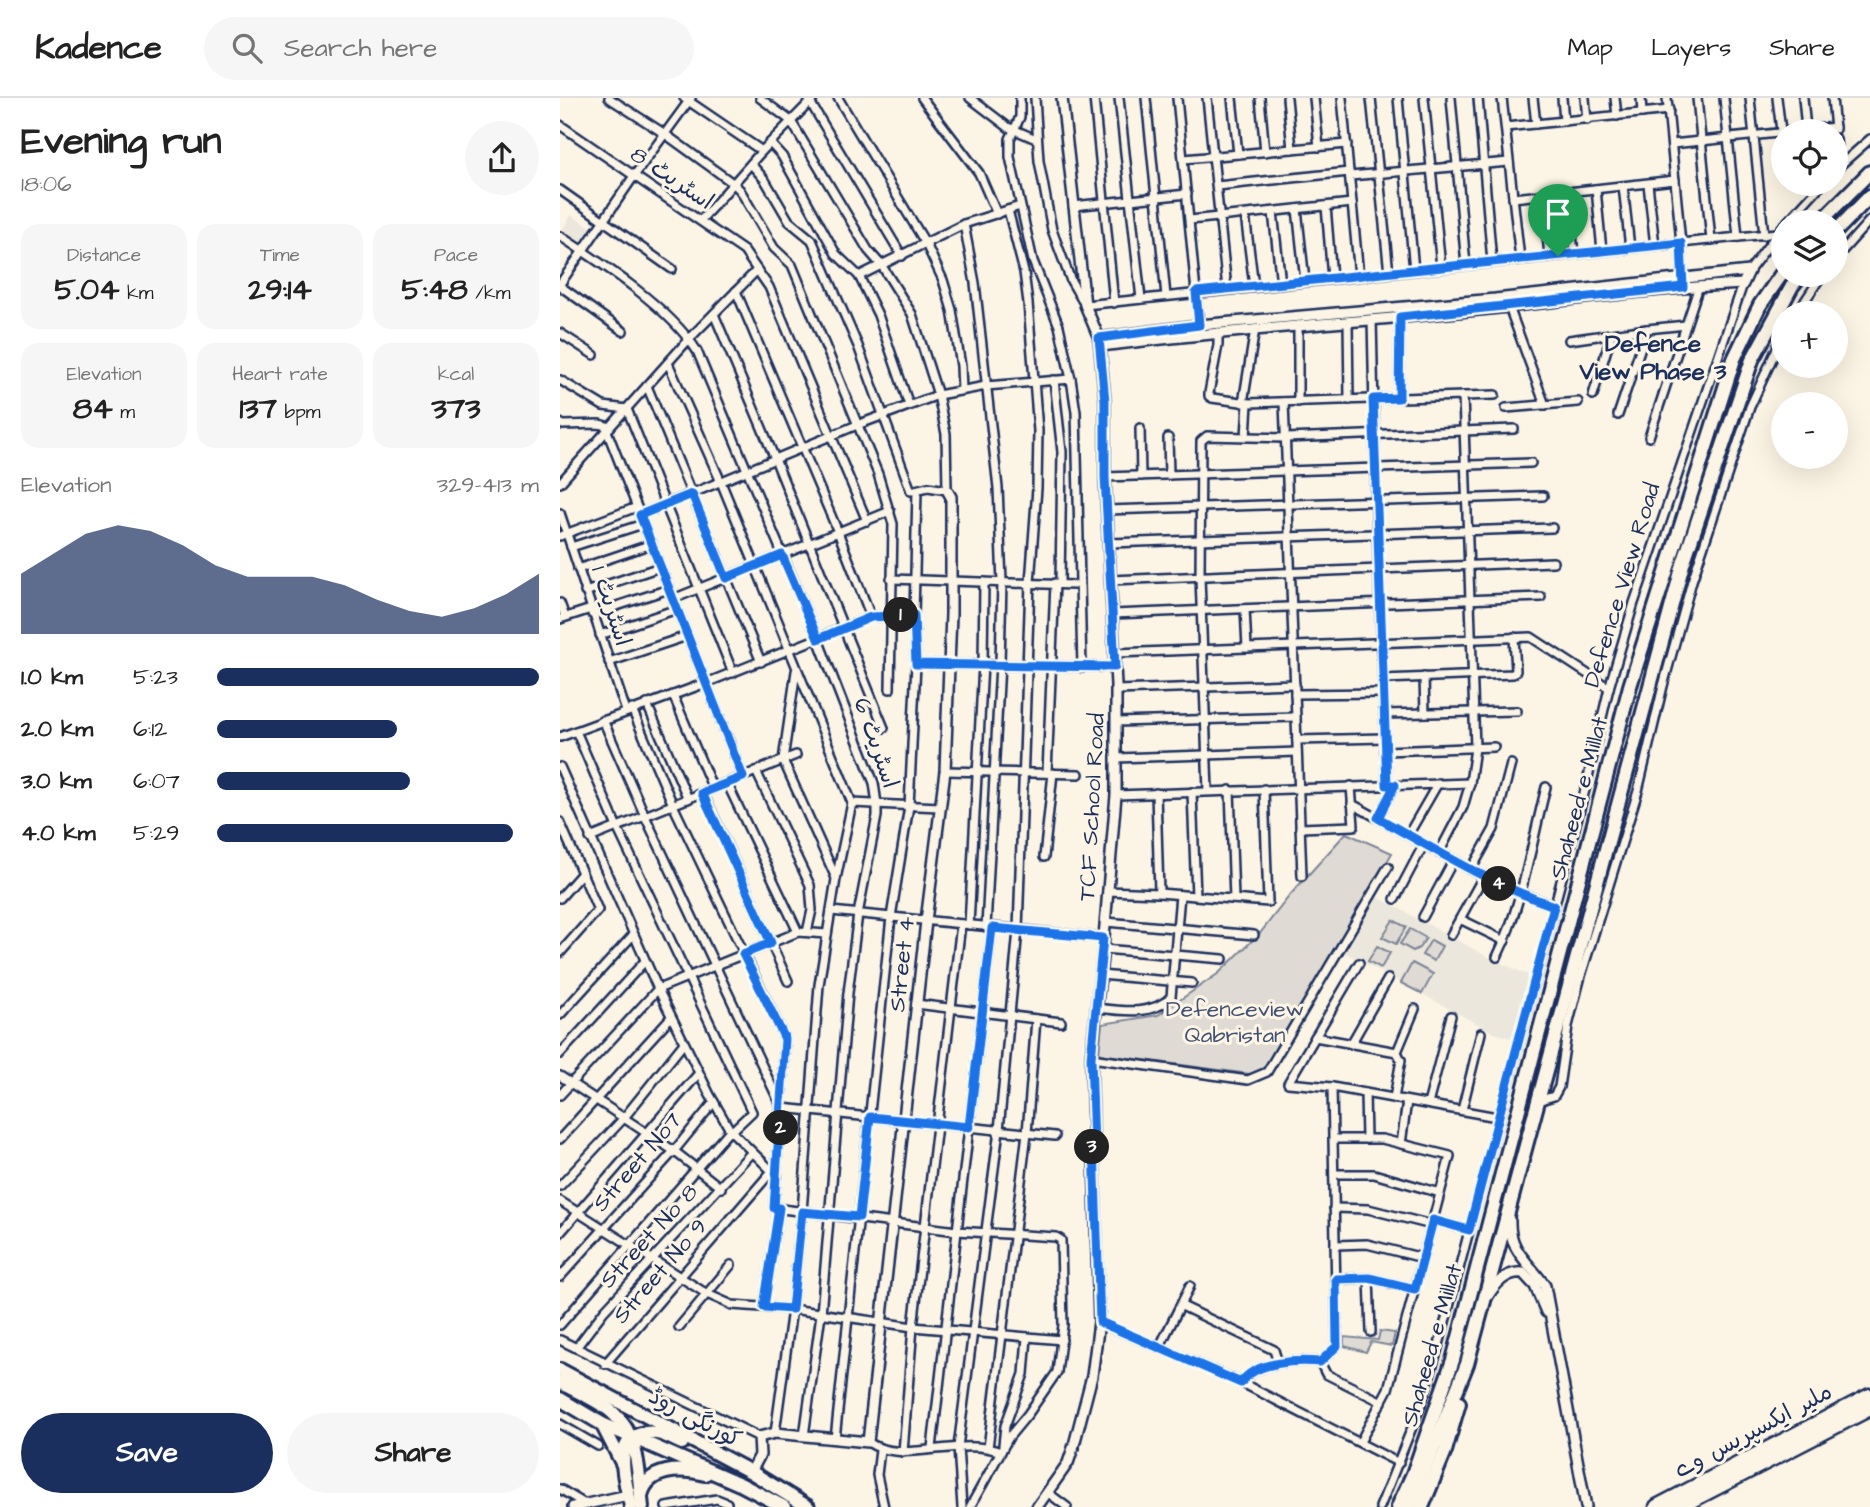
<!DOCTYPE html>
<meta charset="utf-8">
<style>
:root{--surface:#fff;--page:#f6f6f6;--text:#222;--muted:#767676;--line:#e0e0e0;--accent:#1b2f5e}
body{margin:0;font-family:"Architects Daughter","Playpen Sans Arabic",sans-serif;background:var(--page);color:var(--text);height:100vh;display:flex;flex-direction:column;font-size:26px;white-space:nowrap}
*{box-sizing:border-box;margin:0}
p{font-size:23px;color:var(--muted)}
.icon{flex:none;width:38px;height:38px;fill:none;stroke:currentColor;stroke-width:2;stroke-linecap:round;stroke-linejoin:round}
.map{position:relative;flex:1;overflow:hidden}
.details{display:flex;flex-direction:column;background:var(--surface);width:560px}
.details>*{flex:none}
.controls{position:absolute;left:1211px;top:21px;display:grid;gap:14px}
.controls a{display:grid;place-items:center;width:77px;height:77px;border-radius:50%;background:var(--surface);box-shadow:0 7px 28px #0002;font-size:35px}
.pin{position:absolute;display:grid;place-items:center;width:60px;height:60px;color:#fff;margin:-72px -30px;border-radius:50% 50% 50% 0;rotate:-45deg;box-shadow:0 0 7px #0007}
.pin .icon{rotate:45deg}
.km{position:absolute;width:35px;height:35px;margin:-18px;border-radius:50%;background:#222;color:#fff;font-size:19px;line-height:35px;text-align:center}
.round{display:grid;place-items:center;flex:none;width:74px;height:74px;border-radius:37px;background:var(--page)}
.overview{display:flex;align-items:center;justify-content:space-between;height:119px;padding:0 21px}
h1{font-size:38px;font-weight:800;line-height:52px}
.figures{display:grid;grid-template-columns:repeat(3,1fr);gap:10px;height:119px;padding:7px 21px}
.figures div{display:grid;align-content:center;border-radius:18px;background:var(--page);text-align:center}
.figures b{font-size:30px;font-weight:800}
.figures small{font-size:19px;font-weight:400}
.figures p{font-size:19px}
.chart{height:196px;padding:14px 21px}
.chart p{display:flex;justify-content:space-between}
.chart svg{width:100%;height:126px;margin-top:7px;fill:var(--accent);opacity:.7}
.cta{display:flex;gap:14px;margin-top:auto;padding:14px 21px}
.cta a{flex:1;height:80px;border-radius:42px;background:var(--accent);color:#fff;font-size:28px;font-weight:800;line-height:80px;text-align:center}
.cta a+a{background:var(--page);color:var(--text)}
ul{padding:0 21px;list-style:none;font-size:23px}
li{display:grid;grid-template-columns:112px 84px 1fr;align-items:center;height:52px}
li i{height:18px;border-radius:9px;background:var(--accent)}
header{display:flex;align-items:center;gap:42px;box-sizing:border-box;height:98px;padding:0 35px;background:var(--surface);border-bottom:2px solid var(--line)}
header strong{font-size:33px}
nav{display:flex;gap:38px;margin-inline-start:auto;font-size:24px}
.search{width:490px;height:63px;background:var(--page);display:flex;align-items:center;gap:18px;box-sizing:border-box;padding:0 24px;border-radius:38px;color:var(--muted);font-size:26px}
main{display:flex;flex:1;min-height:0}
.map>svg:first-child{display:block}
.built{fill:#ece7dc}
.green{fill:#dfdbd4;stroke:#7d8599;stroke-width:2}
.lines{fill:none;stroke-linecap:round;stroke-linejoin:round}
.minor-casing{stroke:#1b2f5e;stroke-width:12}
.tertiary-casing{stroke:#1b2f5e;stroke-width:14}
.primary-casing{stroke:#1b2f5e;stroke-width:18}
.motorway-casing{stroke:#1b2f5e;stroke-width:19}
.minor{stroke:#fcf5e5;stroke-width:7}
.tertiary{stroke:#fcf5e5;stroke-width:9}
.primary{stroke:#fcf5e5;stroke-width:12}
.motorway{stroke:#fcf5e5;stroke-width:14}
.route-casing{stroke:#fff;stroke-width:14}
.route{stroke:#1a73e8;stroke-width:9}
.labels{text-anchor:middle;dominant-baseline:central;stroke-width:6;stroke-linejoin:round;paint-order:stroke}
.street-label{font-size:23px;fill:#1b2f5e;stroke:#fcf5e5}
.park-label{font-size:23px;fill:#425176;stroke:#fcf5e5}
.neighbourhood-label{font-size:24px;font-weight:bold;fill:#1b2f5e;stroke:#fcf5e5}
</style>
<header>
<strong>Kadence</strong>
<div class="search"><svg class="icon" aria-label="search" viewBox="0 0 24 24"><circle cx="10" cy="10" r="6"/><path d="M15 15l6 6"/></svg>Search here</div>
<nav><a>Map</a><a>Layers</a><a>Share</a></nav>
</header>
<main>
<section class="details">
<div class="overview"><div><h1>Evening run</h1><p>18:06</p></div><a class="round"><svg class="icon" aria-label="share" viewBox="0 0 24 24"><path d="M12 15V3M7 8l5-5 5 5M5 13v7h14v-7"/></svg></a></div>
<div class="figures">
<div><p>Distance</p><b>5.04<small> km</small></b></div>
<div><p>Time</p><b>29:14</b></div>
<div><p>Pace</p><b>5:48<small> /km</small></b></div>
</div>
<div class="figures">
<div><p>Elevation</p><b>84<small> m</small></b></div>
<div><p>Heart rate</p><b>137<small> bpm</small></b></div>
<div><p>kcal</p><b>373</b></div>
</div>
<div class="chart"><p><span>Elevation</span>329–413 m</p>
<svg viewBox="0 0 160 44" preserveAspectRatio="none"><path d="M0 44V23L10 16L20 9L30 6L40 8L50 13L60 20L70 24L80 24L90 24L100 27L110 32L120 36L130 38L140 35L150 30L160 23V44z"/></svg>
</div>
<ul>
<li><b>1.0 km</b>5:23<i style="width:100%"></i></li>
<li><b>2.0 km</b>6:12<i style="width:56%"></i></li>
<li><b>3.0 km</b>6:07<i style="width:60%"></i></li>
<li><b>4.0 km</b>5:29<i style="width:92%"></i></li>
</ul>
<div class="cta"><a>Save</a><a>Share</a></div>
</section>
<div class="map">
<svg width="1310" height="1409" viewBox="0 0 1310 1409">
<rect width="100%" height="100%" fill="#fcf5e5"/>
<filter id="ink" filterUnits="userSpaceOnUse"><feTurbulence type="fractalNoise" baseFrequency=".0143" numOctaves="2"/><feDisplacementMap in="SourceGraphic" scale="14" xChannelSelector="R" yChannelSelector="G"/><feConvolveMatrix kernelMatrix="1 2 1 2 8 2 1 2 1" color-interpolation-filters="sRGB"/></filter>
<g filter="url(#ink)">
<g class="built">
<polygon points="11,117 32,130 21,145 2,132"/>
<polygon points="816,798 932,861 968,877 951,940 934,935 784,854"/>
</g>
<g class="green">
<polygon points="786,735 832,755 705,973 697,977 539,956 542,926 598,917 659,875 701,834 731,796"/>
<polygon points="833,822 846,829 836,846 822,839"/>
<polygon points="850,831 866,840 859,850 853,853 840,846"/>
<polygon points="871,842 882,848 874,863 862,857"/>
<polygon points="817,848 830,855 821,870 808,863"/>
<polygon points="852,865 873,876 862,896 841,885"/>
<polygon points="820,1233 835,1235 832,1248 811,1244 806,1254 784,1248 784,1239 818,1242"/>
</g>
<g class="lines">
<g class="minor-casing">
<g id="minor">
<polyline points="49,0 105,36 174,86 180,92 214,150 232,167 318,376 333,426 330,591"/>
<polyline points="124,0 202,53"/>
<polyline points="278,0 366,146 383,182 392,212 401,268 402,293"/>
<polyline points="362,0 419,75 437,116"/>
<polyline points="410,0 448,29 476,41"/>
<polyline points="460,0 460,19 450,41 450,59 473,163 499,228 511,281"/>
<polyline points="475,0 479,63 492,132 511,183 525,207 1217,135"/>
<polyline points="534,0 554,205"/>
<polyline points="559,0 581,201"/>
<polyline points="586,0 606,198"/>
<polyline points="617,0 640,235"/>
<polyline points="647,0 667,191"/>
<polyline points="672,0 678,56"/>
<polyline points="700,0 705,54"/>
<polyline points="727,0 732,51"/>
<polyline points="754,0 759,49"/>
<polyline points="782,0 799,178"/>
<polyline points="811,0 829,175"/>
<polyline points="838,0 854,172"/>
<polyline points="864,0 881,169"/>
<polyline points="891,0 906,167"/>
<polyline points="918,0 932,164"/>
<polyline points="942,0 960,161"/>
<polyline points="973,0 976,26"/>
<polyline points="1002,0 1004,23"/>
<polyline points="1025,0 1027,22"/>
<polyline points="1055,0 1057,18"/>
<polyline points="1081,0 1082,15"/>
<polyline points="1107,0 1121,145 1123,189"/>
<polyline points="1137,0 1151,142"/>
<polyline points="1164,0 1178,139"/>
<polyline points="1190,0 1204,137"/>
<polyline points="1217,0 1221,33"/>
<polyline points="1243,0 1246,31"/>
<polyline points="1272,0 1275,31"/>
<polyline points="250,4 342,158"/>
<polyline points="0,27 184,153 209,189 307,423"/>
<polyline points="946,29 1109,12"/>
<polyline points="1276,41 1278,68"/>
<polyline points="210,45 222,58 276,156 299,178 318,217 349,307"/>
<polyline points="1112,46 1275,29"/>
<polyline points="624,61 787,46"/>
<polyline points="191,66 205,82 229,123 252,142 298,248 351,393 368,389 387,392 386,336 378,297 352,216 322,168 308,152 231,23 200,0"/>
<polyline points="1276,71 1310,41"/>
<polyline points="790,78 949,64"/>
<polyline points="1088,86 1095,148"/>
<polyline points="657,88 789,74"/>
<polyline points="1063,88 1070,150"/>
<polyline points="1036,91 1042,153"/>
<polyline points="0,92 112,171"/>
<polyline points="1008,94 1014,156"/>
<polyline points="983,97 989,158"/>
<polyline points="953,100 1115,82"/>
<polyline points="513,108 627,96"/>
<polyline points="766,108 772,180"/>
<polyline points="737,111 745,183"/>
<polyline points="713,114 721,186"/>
<polyline points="685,117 694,188"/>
<polyline points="141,122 202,53 254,0"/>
<polyline points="630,122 792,105"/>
<polyline points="1227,124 1262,86"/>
<polyline points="404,126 415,185 438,390 442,484 440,566 426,829"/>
<path d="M0 138C43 166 110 210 137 253L258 541 314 685 317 706V718L298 816 288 895 261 1216 244 1338"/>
<polyline points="1276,160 1310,122"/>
<polyline points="1189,173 1223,128"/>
<polyline points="299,178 404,126 460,108"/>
<polyline points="0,186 74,78 131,0"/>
<polyline points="0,188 63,233"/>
<polyline points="176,193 278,434 311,519"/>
<polyline points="949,209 985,307"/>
<polyline points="1237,215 1262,177"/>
<polyline points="154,216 215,361 324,630"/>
<polyline points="812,221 816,404 827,687"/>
<polyline points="788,223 789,302"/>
<polyline points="738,227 738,304"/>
<polyline points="658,234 658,247 649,295 649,298 652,300 688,305 935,297"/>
<polyline points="0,235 34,257"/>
<polyline points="1009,242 1087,231"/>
<polyline points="108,265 161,384 292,705 276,781 259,887 242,1114 232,1211 215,1335"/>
<polyline points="0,282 43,308 67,311 173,575"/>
<polyline points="494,282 502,354 500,485"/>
<polyline points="87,288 201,564"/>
<polyline points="1033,297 1051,238"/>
<polyline points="839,300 840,218"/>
<polyline points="724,304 742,778"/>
<polyline points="683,305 695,231"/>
<polyline points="946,310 1018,304"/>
<polyline points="1058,317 1087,231 1126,227"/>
<polyline points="0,325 3,327 39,326 50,329"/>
<polyline points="580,330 581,378"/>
<polyline points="47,333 183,679"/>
<polyline points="686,339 688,305"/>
<polyline points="1089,339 1139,188"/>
<polyline points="608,340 609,377"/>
<polyline points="545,379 971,365"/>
<polyline points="0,385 129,241 197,172"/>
<polyline points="547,412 983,398"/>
<polyline points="0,415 66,613"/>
<polyline points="80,417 297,327 378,297 426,288 511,281 516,314 522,570"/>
<polyline points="0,438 77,409"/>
<polyline points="549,445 992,430"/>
<polyline points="11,449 83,426"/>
<polyline points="18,471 92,446"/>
<polyline points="331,481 514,487"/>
<polyline points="551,482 993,464"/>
<polyline points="25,494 100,469"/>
<polyline points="113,501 330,413"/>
<polyline points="0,505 5,519"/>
<polyline points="685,511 687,550"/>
<polyline points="32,516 109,491"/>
<polyline points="553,516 981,499"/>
<polyline points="0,521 31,511"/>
<polyline points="40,537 117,511"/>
<polyline points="555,555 971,539 1049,590"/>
<polyline points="49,564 127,538"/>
<polyline points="356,566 555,569"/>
<polyline points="236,573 223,662 276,780"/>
<polyline points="864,579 865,615"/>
<polyline points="823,581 953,576 956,573 954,539"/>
<polyline points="556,592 735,586"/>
<polyline points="735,596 823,595"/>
<polyline points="113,597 153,691"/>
<polyline points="87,606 128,701"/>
<polyline points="72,611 113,707 225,941 214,1110 397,1133 496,1139 501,1142 503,1227 497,1274 468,1316 449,1339 410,1409"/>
<polyline points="824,616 957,613"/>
<polyline points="43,622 85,718 222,1010 495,1038"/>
<polyline points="556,624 736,619"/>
<polyline points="16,633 57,729 192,1014 171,1034"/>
<polyline points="0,639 146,585 311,519 354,517"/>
<polyline points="737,642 825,640"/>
<polyline points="825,653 934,649"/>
<polyline points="556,660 737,654"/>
<polyline points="0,669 98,891 150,997 170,1032 217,1078"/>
<polyline points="196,673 250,787 252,812 247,834"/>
<polyline points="385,673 519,676"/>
<polyline points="487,675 495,485"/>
<polyline points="167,685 238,834"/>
<polyline points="670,692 674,801"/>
<polyline points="648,693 640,479 641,343 647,338 726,340 954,331"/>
<polyline points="632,694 636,798"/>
<polyline points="143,695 228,883"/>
<polyline points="596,695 599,795"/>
<polyline points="556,697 910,685"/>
<polyline points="292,705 380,709"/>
<path d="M792 706C859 742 923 783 994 808"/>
<polyline points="818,720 835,687"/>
<polyline points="0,724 38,812 0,855"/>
<polyline points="740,730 794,728 791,688"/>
<polyline points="848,737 878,685"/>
<polyline points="30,740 236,657"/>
<polyline points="879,755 903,709 910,685 915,650 903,298"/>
<polyline points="484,759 493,675"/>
<polyline points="911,772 934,731 951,666"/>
<polyline points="547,793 599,795 708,804 704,691"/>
<polyline points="0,800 22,775"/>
<polyline points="835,801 864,746"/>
<polyline points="271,813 543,840"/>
<polyline points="863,819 893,763"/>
<polyline points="900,821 945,843"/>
<polyline points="546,824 694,837"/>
<polyline points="409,827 423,566 424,484"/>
<polyline points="891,837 923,779"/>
<polyline points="543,851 663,861"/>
<path d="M937 859C962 808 972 744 986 689"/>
<polyline points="540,877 632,885"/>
<polyline points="356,906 501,924"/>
<path d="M537 910C561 913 593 918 611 899L620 797"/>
<polyline points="0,917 73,837"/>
<polyline points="755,939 837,954"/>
<polyline points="791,946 828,881"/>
<polyline points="0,956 85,863"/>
<polyline points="531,960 688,982 707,974 828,769"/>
<polyline points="0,978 114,1053 161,1090"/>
<polyline points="772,989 937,1019"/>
<polyline points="805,995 806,1041"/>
<polyline points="0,997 98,891 238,834 267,836"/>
<polyline points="834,1000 841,962 837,954 855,911"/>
<polyline points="977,1003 994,998 999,989 1008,928 1021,878 1078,693 1103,588 1132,483 1190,309 1223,237"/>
<polyline points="868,1006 891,918"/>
<polyline points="902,1012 921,935"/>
<polyline points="0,1041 111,919"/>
<polyline points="774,1041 822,1041 890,1058 828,1291 800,1344"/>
<polyline points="841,1046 847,1003"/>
<polyline points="774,1076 814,1076 880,1095"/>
<polyline points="0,1088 63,1021 124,945"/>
<polyline points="0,1103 147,1196 172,1207 232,1211 353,1229 502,1242"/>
<polyline points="774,1110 808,1111 872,1127"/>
<polyline points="873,1122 909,1132"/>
<polyline points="0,1135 139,975"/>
<polyline points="775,1147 807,1146 863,1160"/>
<polyline points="0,1179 114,1053 154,1004"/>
<polyline points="809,1180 811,1234"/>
<polyline points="776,1181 809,1180 855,1191"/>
<polyline points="204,1209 219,1110"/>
<polyline points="624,1209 714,1252 718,1265"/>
<polyline points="539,1224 682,1285 839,1365"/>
<polyline points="0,1227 170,1032"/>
<polyline points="119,1229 171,1167"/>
<polyline points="0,1242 199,1339"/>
<polyline points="602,1244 630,1188"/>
<polyline points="16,1250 44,1213 192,1054"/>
<polyline points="760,1264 766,1276 822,1304"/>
<polyline points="45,1266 212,1073"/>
<path d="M682 1285C695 1263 737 1262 760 1264L777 1248 772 989 728 985 799 865"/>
<polyline points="0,1326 38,1348"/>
<polyline points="275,1341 331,819 349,708 356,566 354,517 357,392"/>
<path d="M308 1344C342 1368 400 1337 441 1354"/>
<polyline points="443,1347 445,1328 464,1276 467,1239"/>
<polyline points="372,1350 432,830"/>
<polyline points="428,1350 467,1035 476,921"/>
<polyline points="320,1352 317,1377 324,1409"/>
<polyline points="343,1354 353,1229 401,826"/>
<polyline points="0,1391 25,1406"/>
<polyline points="487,1394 507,1409"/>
<polyline points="106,1409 157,1401 167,1405 167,1409"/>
<polyline points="402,1409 398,1349 439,1032 458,832 470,485 477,390 478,333 468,205 464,174 448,112"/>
<polyline points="820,1409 861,1307 879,1247 1025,692 1049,590 1074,505 1183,186"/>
</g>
</g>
<g class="tertiary-casing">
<g id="tertiary">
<polyline points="539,240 639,227 935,201 1189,173"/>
<path d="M541 248C673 231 806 224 939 210 1020 201 1101 190 1183 186L1189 173"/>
<path d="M950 1123C949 1153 969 1164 985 1188L1026 1409"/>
<path d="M928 1198C936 1185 947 1173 963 1175L975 1188 986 1214"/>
<polyline points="191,1374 200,1357 199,1339 215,1335 308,1344 366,823 385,673 391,516 391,399 387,392"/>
<polyline points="13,1409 68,1397"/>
<polyline points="477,1409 508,1365 514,1347 532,1278 539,1224 531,960 543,851 556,697 556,587 545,379 545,303 539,240 525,207 502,0"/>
</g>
</g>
<g class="primary-casing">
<g id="primary">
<polyline points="1260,124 1310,74"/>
<polyline points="1276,133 1310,98"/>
<polyline points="0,1272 191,1374 248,1409"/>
<path d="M0 1284C17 1294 39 1302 53 1315 80 1339 78 1376 82 1409"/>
<polyline points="0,1301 42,1326 182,1387 224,1409"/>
<polyline points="42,1326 62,1365"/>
<path d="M81 1398C87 1369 122 1370 145 1376"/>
<path d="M71 1409C67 1388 52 1348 78 1337 85 1334 94 1334 101 1336 108 1338 115 1342 122 1345"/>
<polyline points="838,1409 853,1376 893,1262 1070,588 1174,261 1200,207 1223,174"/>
<polyline points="850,1409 907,1266 1123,466 1192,262 1232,188 1241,177"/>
<polyline points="862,1409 885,1353 899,1305"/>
</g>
</g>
<g class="motorway-casing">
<g id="motorway">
<polyline points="1097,1409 1310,1298"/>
<polyline points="1118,1409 1310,1310"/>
</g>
</g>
<use href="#minor" class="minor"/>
<use href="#tertiary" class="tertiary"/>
<use href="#primary" class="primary"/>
<use href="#motorway" class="motorway"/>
</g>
</g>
<g class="lines" filter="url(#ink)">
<g class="route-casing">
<path id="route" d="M1121 145 1123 189 840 219 839 300 813 301 827 687H835L818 720C876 752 932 787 994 808L909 1132 873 1122 855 1191 809 1180 776 1181 777 1248 760 1264C737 1262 695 1263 681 1285L540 1224 531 960 543 840 432 830 409 1029 310 1019 299 1119 242 1114 232 1211 204 1209 219 1110H214L225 941 183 856 211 845 142 695 183 679 80 417 132 396 166 480 222 457 258 541 311 519 354 517 356 566 555 569 545 379V303L539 240 639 227 636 194Z"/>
</g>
<use href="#route" class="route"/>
</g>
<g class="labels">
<g class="street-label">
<text transform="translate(112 80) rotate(34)">اسٹریٹ 8</text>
<text transform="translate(1062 487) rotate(-73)">Defence View Road</text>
<text transform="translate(51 508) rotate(72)">اسٹریٹ 1</text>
<text transform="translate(316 645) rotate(71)">اسٹریٹ 6</text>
<text transform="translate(1019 700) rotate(-75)">Shaheed e Millat</text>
<text transform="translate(532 709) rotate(-87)">TCF School Road</text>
<text transform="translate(342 866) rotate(-84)">Street 4</text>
<text transform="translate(77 1064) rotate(-49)">Street No7</text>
<text transform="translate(89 1138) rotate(-47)">Street No 8</text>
<text transform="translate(100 1173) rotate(-49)">Street No 9</text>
<text transform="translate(872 1247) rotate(-74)">Shaheed e Millat</text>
<text transform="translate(135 1320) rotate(28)">کورنگی روڈ</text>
<text transform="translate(1193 1333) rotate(-28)">ملیر ایکسپریس وے</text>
</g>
<g class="park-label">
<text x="675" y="911">Defenceview<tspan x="675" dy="26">Qabristan</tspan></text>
</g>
<g class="neighbourhood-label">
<text x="1093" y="246">Defence<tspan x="1093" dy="28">View Phase 3</tspan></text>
</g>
</g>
</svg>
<div class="controls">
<a><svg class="icon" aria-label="locate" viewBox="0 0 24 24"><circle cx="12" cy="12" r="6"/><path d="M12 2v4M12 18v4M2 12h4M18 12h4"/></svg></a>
<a><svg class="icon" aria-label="layers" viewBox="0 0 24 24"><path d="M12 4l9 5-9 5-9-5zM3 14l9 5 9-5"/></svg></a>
<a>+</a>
<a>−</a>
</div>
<div class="pin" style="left:998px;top:158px;background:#1e9e55"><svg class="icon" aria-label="arrive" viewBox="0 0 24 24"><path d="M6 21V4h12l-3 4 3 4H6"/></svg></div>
<b class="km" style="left:341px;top:517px">1</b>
<b class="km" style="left:221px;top:1030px">2</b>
<b class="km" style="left:532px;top:1049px">3</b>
<b class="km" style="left:939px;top:786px">4</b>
</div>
</main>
